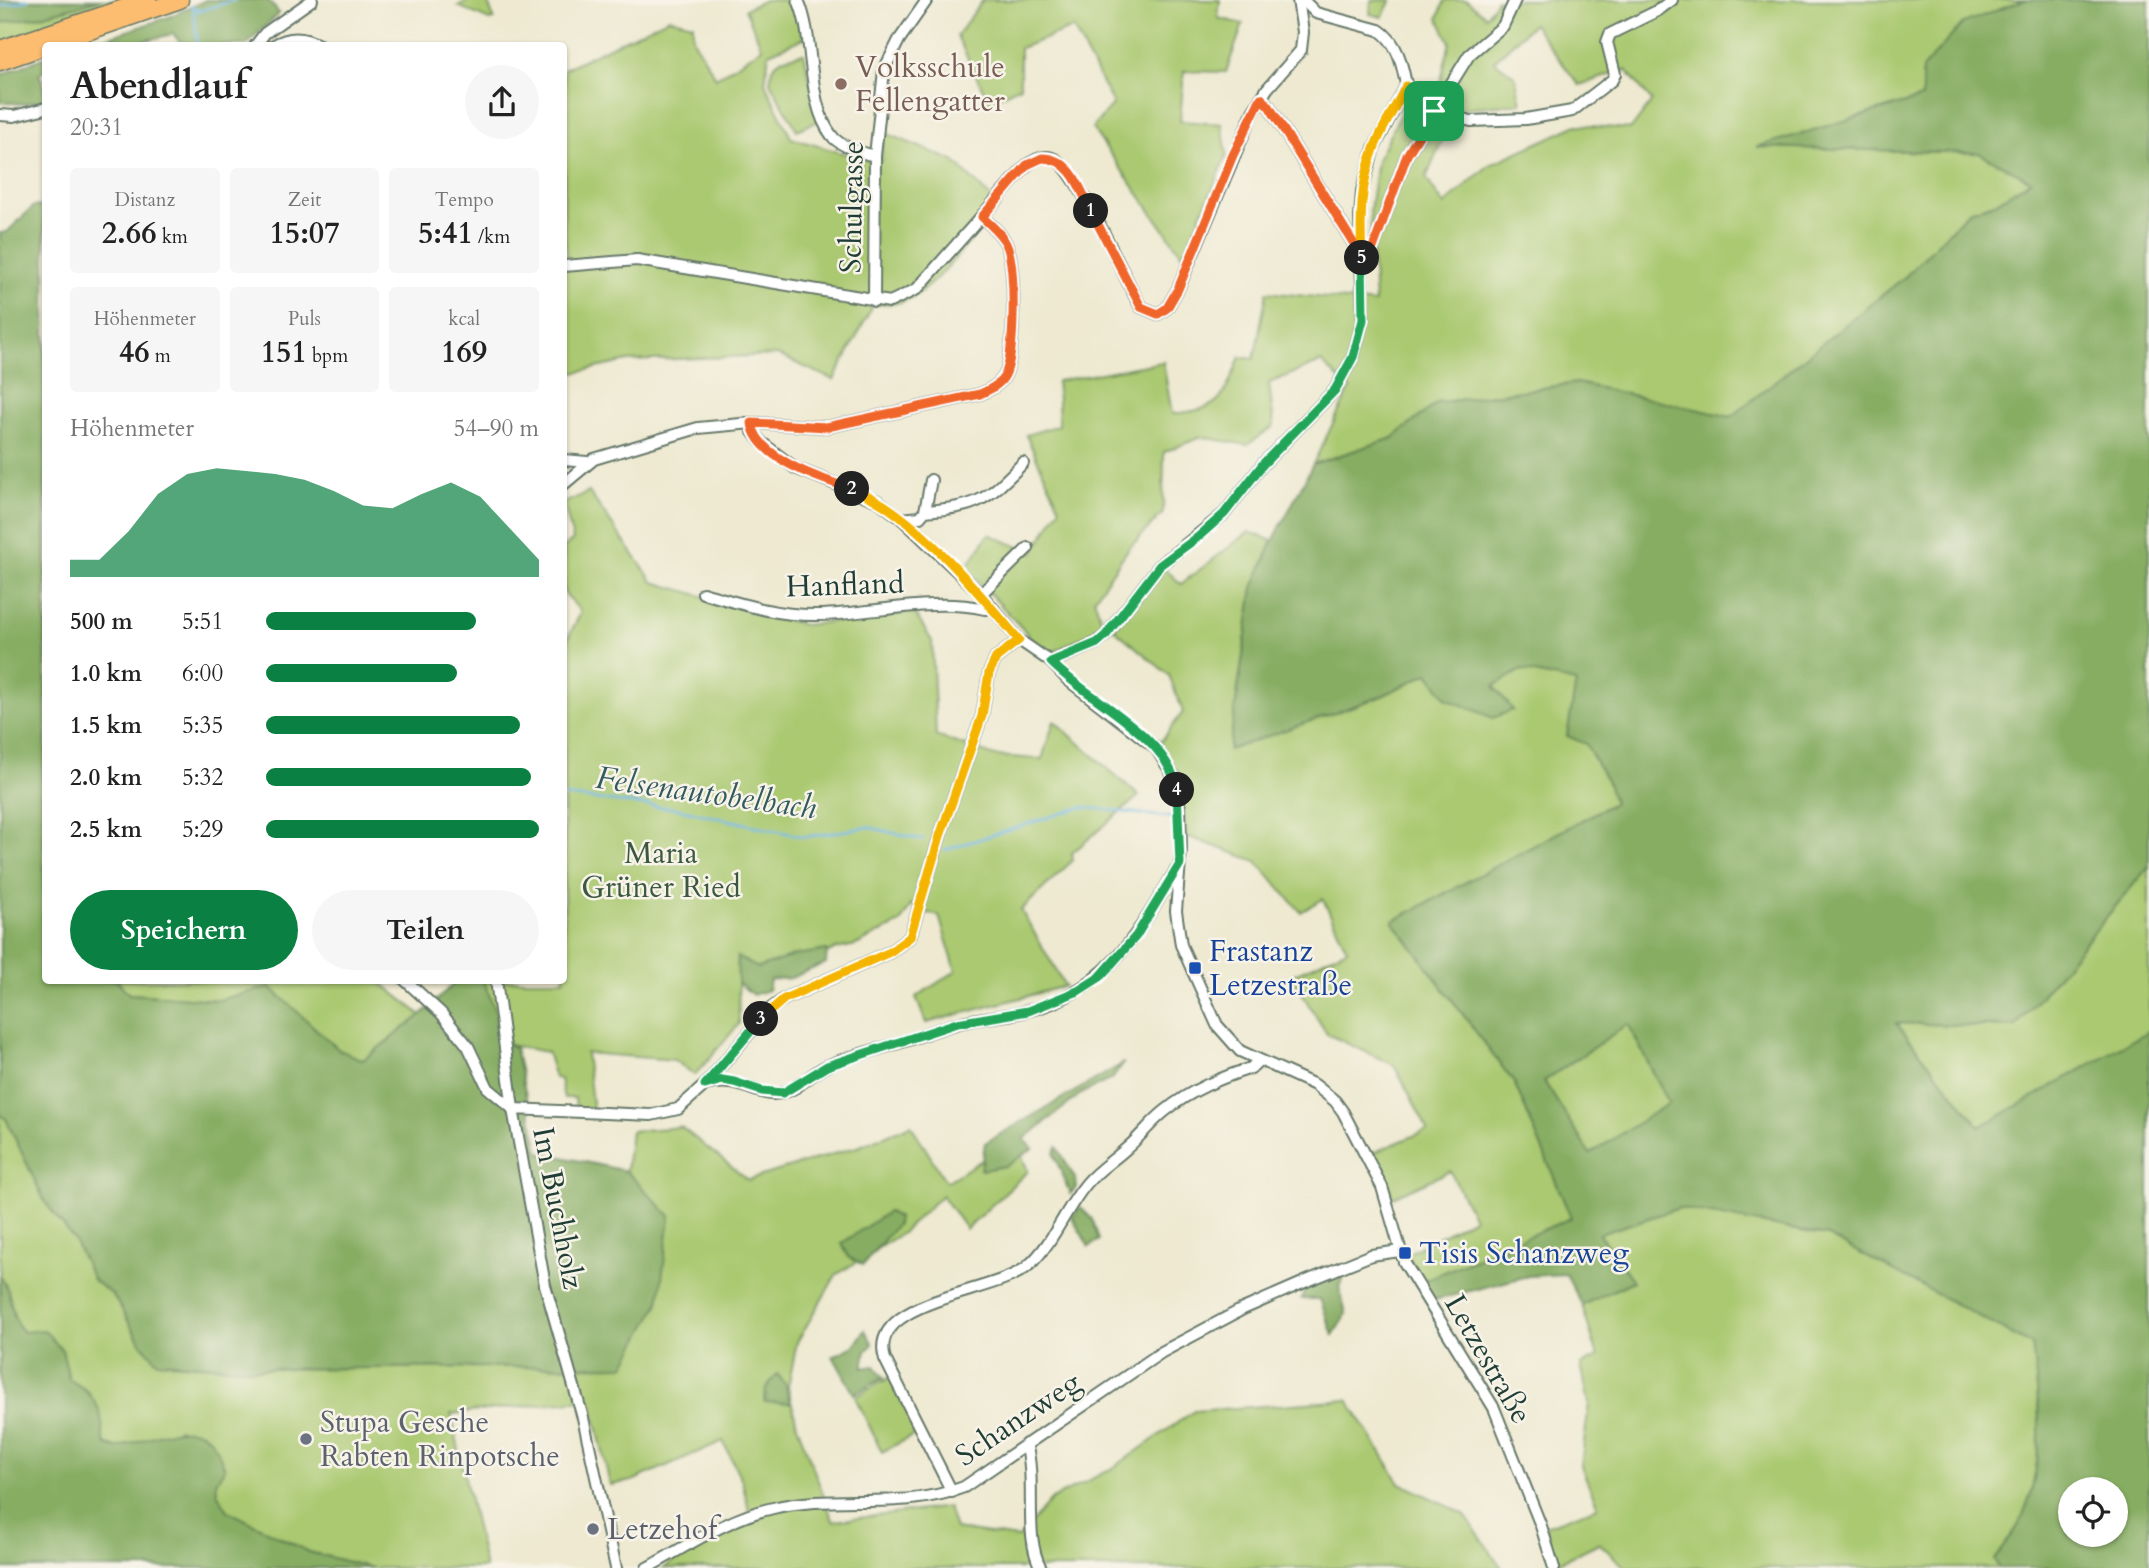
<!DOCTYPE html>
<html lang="de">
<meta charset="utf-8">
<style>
:root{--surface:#fff;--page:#f6f6f6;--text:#222;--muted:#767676;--accent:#0b8043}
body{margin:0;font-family:Cardo,serif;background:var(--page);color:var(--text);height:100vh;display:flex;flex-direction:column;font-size:26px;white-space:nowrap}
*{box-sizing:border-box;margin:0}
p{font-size:23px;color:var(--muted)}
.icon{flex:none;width:38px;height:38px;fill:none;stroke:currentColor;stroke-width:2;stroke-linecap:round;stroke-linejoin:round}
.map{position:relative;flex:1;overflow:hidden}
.panel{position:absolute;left:42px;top:42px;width:525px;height:942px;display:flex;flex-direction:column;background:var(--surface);border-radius:7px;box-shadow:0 2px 5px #0004}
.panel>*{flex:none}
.buttons{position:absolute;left:2058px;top:1477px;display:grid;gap:14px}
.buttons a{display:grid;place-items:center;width:70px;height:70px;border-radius:50%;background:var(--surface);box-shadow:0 2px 5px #0004;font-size:35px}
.pin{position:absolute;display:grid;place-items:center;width:60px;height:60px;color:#fff;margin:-30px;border-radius:14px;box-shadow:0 4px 10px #0006}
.km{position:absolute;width:35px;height:35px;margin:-18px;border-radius:50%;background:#222;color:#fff;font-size:19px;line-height:35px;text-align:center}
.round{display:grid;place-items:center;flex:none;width:74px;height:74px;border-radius:37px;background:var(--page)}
.overview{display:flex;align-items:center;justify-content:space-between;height:119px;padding:0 28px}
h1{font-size:38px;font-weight:700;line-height:52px}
.stats{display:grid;grid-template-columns:repeat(3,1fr);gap:10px;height:119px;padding:7px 28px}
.stats div{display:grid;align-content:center;border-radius:7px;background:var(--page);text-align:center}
.stats b{font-size:30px;font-weight:700}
.stats small{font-size:19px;font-weight:400}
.stats p{font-size:19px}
.chart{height:196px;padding:14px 28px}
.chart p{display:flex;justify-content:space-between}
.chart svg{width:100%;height:126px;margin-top:7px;fill:var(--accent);opacity:.7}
.action{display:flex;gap:14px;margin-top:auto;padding:14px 28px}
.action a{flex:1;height:80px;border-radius:42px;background:var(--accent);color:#fff;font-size:28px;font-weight:700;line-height:80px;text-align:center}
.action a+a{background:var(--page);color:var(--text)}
ul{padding:0 28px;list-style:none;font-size:23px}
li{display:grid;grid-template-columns:112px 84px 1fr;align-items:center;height:52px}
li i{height:18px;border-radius:9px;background:var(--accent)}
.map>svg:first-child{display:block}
.green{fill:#aac971;stroke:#648352;stroke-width:2}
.forest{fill:#87ad63;stroke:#53754c;stroke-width:2;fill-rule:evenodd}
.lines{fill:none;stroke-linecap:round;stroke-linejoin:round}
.stream{stroke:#6bb6e4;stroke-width:2.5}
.minor-casing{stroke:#67796b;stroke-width:14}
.primary-casing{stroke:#67796b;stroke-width:19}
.minor{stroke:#fff;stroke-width:10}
.primary{stroke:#fcbd6f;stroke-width:16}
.split-1-casing{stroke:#fff;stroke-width:14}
.split-2-casing{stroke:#fff;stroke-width:14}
.split-3-casing{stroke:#fff;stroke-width:14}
.split-4-casing{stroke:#fff;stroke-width:14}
.split-5-casing{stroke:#fff;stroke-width:14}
.split-6-casing{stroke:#fff;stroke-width:14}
.split-1{stroke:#f0652b;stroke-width:9}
.split-2{stroke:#f0652b;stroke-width:9}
.split-3{stroke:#f5b400;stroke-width:9}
.split-4{stroke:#22a559;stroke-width:9}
.split-5{stroke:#22a559;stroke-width:9}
.split-6{stroke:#f5b400;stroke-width:9}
.education-dot{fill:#8d6e63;stroke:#f7f3e8;stroke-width:2.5}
.transit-dot{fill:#1a4fb4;stroke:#f7f3e8;stroke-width:2.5}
.worship-dot{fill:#6b7280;stroke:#f7f3e8;stroke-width:2.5}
.labels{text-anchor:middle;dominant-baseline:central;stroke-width:5;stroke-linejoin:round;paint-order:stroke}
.education-label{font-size:30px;fill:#785e54;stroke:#f7f3e8;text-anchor:start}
.street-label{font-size:30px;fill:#1f3d34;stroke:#f7f3e8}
.park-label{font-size:30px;fill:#3b5940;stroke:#f7f3e8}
.transit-label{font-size:30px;fill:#164399;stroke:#f7f3e8;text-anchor:start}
.worship-label{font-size:30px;fill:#5b616d;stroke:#f7f3e8;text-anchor:start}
.water-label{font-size:32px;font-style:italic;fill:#325b60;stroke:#f7f3e8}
</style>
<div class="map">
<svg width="2149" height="1568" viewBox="0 0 2149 1568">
<rect width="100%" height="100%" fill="#f7f3e8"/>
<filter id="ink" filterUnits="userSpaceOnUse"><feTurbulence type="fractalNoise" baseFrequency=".0143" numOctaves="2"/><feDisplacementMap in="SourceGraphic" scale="14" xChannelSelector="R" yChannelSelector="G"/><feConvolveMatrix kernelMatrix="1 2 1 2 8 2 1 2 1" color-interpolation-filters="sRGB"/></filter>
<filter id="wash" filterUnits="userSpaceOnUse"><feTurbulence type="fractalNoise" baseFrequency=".00686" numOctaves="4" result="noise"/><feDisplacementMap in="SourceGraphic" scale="28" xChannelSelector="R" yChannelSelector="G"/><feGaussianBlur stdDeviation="1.57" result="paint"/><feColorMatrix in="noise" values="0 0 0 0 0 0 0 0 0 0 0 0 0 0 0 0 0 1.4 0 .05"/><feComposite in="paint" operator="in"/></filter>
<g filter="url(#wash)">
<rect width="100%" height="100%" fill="#eee9d0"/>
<g class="green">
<polygon points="99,0 129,0 0,42 0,23 41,16"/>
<polygon points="469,0 487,0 494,19 489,20 458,6"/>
<path d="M765 0H791L804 38 769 53 765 83 791 138 869 161H881L883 132 954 161 1000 207C977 232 939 283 911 298 899 305 886 305 873 305L834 380 778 355 628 361 564 375V260L567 259 564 229V69L669 18 693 24V39L716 78 762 48 745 9Z"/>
<polygon points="983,0 1220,0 1218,18 1243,24 1226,72 1184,71 1180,121 1222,124 1227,155 1183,256 1092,128 1113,104 1073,28 1020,48 1020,86 989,102 957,36"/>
<polygon points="1371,0 1391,0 1382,17 1370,14"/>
<path d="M1445 0H1466L1486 16 1497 0H2025L1963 24 1922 98 1759 147 1979 153 2032 180 1995 203 1969 211 1906 276 1731 417 1577 383 1437 403 1393 438 1313 464 1350 389 1321 362 1269 383 1274 426 1247 445 1201 437 1164 452 1163 513 1129 548 1094 599 1104 627 1047 655 966 568 989 534 1033 553 1060 508 1026 435 1059 425 1057 381 1163 362 1172 414C1222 409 1222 401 1240 357L1254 359 1267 292 1375 303 1370 211 1377 160 1404 107 1446 131 1426 178 1444 205 1489 165 1577 125 1631 129 1652 101 1626 70 1579 85 1533 24 1494 61 1515 76 1521 103 1463 108 1437 96 1450 42 1438 18Z"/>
<polygon points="804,53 819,121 797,130 770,82 772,68 781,59"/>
<polygon points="589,492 653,582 804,625 914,612 932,641 936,736 995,756 1042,759 1054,721 1139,796 1072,853 1073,860 1021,910 1065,986 926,1023 916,997 956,971 939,916 924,912 912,904 900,923 856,945 836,949 804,966 738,973 739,1024 695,1075 674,1060 586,1053 593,1111 576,1109 575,1098 564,1098 560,1079 555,1078 547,1052 509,1045 483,980 564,980 564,646 581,612 564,592 564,547 573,540 564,503"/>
<polygon points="1249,532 1273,541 1253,588 1229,749 1382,696 1428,673 1447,699 1493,686 1521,670 1576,682 1586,743 1609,786 1614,803 1393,921 1515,1084 1572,1218 1421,1282 1407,1254 1474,1218 1450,1171 1393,1197 1372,1153 1428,1130 1394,1065 1327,1034 1291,976 1347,949 1323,899 1301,912 1256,861 1186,836 1179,774 1159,744 1183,712 1169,675 1114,629 1164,568 1181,584"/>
<polygon points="2149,866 2149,1031 1980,1127 1896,1023 2015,1027"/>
<polygon points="116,980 367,980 384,985 421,1015 363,1060 339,1050 270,987 219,1000 129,994"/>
<polygon points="1628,1024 1669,1103 1590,1155 1544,1081"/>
<path d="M0 1115 6 1118 45 1202 74 1240 94 1281 113 1295 142 1345 251 1369 623 1366 670 1216 626 1171 631 1131 681 1127 748 1180 860 1146 911 1125 946 1182 1015 1140 1028 1171 966 1229 942 1195 902 1233 836 1275 797 1342 788 1387 797 1425 833 1521 948 1507 955 1529 1018 1538 1052 1499 1113 1468 1194 1411 1348 1400 1400 1483 1464 1514 1502 1568H664L698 1543 750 1515 742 1481 723 1441 632 1481 610 1485 591 1399 451 1414 485 1568H372L309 1552 228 1511 217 1493 216 1482 225 1468 179 1429C158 1436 128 1453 106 1445L100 1433 89 1392 69 1379 62 1350C43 1342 15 1336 10 1312 6 1295 12 1293 0 1276Z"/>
<path d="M1679 1208 1828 1236 2032 1344C2040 1405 2047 1466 2019 1524 2013 1536 2002 1548 1994 1559L1999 1568H1626L1599 1543 1557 1563 1545 1526 1598 1507 1581 1466 1589 1403 1581 1365 1598 1357 1582 1305 1633 1281 1599 1234Z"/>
<polygon points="891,1377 918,1433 882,1452 855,1397"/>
</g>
<g class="forest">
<polygon points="0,0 99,0 41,16 0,23"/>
<polygon points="206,0 268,0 279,13 246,45 183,45 173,34 125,45 123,39 99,45 82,46 169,17"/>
<path d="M2025 0H2149V866L2015 1027 1896 1023 1980 1127 2149 1031V1568H1999L1994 1559C2002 1548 2013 1536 2019 1524 2047 1467 2040 1405 2032 1345L1828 1236 1679 1208 1599 1234 1633 1281 1582 1305 1566 1274 1528 1276 1434 1300 1421 1282 1571 1218 1515 1084 1393 921 1614 803 1609 786 1586 744 1567 736 1576 682 1521 670 1494 686 1513 710 1493 718 1447 699 1428 673 1382 696 1229 750 1253 588 1273 541 1313 464 1393 438 1437 403 1577 383 1731 417 1906 276 1969 211 1995 203 2031 180 1979 153 1756 147 1922 98V69L1963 23ZM1628 1024 1669 1103 1590 1154 1544 1081ZM2070 1489H2116V1535H2070Z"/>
<polygon points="45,57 45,71 39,74 45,88 45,99 25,104 0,102 0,75"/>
<polygon points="34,206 45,207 46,749 43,779 46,980 116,980 129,994 219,1000 270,987 339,1050 363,1060 421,1015 458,980 483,980 509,1045 515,1048 539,1152 626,1171 670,1216 659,1303 624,1366 251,1369 158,1362 142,1345 113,1295 94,1281 74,1240 45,1202 6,1119 0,1115 0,233 7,232"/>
<polygon points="827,950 826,963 791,978 770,980 768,990 753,995 738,983 737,957 758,968 796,955"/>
<polygon points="1124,1063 1112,1079 1082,1093 1024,1139 1033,1148 1006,1166 981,1170 985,1143"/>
<polygon points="1057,1147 1075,1178 1076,1188 1070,1194 1054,1154"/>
<polygon points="1080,1207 1093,1220 1099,1240 1089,1247 1072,1217"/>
<polygon points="888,1212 898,1217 897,1224 863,1265 848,1257 842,1243"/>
<path d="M0 1276C15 1296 7 1309 22 1332L44 1330 62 1350 69 1379C84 1389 97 1398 101 1417 104 1428 100 1434 106 1445L115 1448C143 1443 194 1413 213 1443 218 1450 221 1460 225 1468L216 1482 217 1493 228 1511 309 1552 372 1568H0Z"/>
<polygon points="1340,1277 1343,1278 1339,1287 1346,1314 1333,1335 1320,1299 1301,1299 1306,1287"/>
<polygon points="865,1330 873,1344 866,1351 863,1368 875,1366 884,1378 854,1394 833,1356 854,1346"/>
<polygon points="777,1374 786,1385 790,1403 765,1402 766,1388"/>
</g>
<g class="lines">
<g class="stream">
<polyline points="0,6 28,0"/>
<polyline points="191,6 199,11 235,0"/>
<polyline points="193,8 198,46"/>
<polyline points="564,796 679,809 805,837 868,827 923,840"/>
<polyline points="945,850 1082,807 1176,818"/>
</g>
</g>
</g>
<g filter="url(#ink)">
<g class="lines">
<g class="minor-casing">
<g id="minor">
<path d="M798 0C816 40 805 101 832 136 840 147 863 153 875 156"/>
<path d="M1303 0 1316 13 1379 30C1403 46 1403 76 1410 102L1415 107 1471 121 1526 119 1572 111 1612 80 1615 74 1607 42 1610 34 1657 11 1672 0"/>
<polyline points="255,46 265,33 312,0"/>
<path d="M272 46C290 36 302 36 321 46"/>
<polyline points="1261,98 1269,106 1362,257"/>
<polyline points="0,115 14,116 46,108"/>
<polyline points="1362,257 1373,248 1407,155 1469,55 1503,26 1515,0"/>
<path d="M564 266 637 260 890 302 917 289 1027 165C1035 160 1043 155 1052 158 1076 163 1125 281 1141 307L1158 314 1167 308 1178 289 1253 112 1267 89 1301 50 1303 32 1298 0"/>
<polyline points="874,301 875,156 884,70 899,40 927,0"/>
<polyline points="752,423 753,432 761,442 795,468 878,501 902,519 981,594 1019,640 1051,662 1068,680 1156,748 1176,780 1180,810 1181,849 1176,911 1181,945 1217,1025 1240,1051 1315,1085 1335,1101 1343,1112 1382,1187 1404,1262 1494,1408 1541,1526 1554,1568"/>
<polyline points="564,460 587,462"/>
<path d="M564 484 594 459 698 428 752 423 827 427 980 394C989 390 1000 385 1005 375 1015 355 1016 267 1007 246 1003 235 991 225 982 217"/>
<polyline points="925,511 931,480"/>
<path d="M902 519 920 517 925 511C978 507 986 501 1023 463"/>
<path d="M703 593C741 604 778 616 818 615 873 614 931 597 985 609L991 607"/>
<polyline points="981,594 1028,548"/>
<polyline points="1051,662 1096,643 1106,635 1160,565 1224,514 1263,464 1335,390 1353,357 1363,320 1360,217 1362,191 1374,148 1406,86"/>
<polyline points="405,980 441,1013 468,1046 488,1088 513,1109"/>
<polyline points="496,980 513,1109"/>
<path d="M705 1085C742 1075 756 1099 782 1093 799 1089 811 1073 827 1066 855 1054 886 1048 914 1038 928 1033 944 1027 959 1023 981 1017 1005 1017 1027 1011 1107 991 1137 935 1176 870"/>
<path d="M1026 1444C1037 1482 1023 1536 1041 1568"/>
<path d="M952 1492 885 1359C866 1299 996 1294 1028 1266 1054 1243 1065 1209 1087 1183 1098 1170 1114 1160 1127 1148 1140 1137 1151 1122 1165 1111 1191 1090 1220 1078 1251 1068L1257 1062"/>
<polyline points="616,1568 583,1418 545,1285 513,1109 651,1115 678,1109 705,1085 769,1010 784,999 890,952 910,937 940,836 982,716 989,673 996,658 1019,640"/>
<path d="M647 1568C687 1546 728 1518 773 1508 836 1493 902 1511 964 1487L1162 1352 1243 1309 1307 1281 1371 1255 1400 1251"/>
</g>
</g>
<g class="primary-casing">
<g id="primary">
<polyline points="0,49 148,0"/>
<polyline points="0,62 180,0"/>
</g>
</g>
<use href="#minor" class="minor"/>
<use href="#primary" class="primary"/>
</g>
</g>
<g class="lines" filter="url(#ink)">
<g class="split-1-casing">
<polyline id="split-1" points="1091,211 1141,307 1158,314 1167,308 1178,289 1233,155 1261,98 1269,106 1362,257 1373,248 1407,155 1434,111"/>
</g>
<g class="split-2-casing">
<path id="split-2" d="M852 489C824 480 756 459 752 423L827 427 980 394C989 390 1000 385 1005 375 1015 355 1016 267 1007 246 1003 235 991 225 982 217L1027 165 1042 158C1071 158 1080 188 1091 211"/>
</g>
<g class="split-3-casing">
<path id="split-3" d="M761 1019 784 999 890 952 910 937 940 836 982 716 989 673 996 658 1019 640C979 593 911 509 852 489"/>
</g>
<g class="split-4-casing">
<polyline id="split-4" points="761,1019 705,1085 722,1080 734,1082 762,1091 783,1093 827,1066 957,1023 1028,1011 1078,991 1100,977 1136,936 1180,864 1177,790"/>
</g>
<g class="split-5-casing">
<path id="split-5" d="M1177 790C1169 735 1087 700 1051 662L1097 643 1106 635 1160 565 1198 537 1224 514 1263 464 1335 390 1353 357 1363 320 1362 258"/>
</g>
<g class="split-6-casing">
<path id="split-6" d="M1362 258C1360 220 1360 185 1374 149 1382 127 1396 107 1406 86 1411 104 1415 109 1434 111"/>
</g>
<use href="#split-1" class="split-1"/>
<use href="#split-2" class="split-2"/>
<use href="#split-3" class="split-3"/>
<use href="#split-4" class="split-4"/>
<use href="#split-5" class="split-5"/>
<use href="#split-6" class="split-6"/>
</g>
<circle class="education-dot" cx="841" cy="84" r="7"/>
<g class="transit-dot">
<rect x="1188" y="961" width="14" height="14" rx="3.5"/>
<rect x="1398" y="1246" width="14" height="14" rx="3.5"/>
</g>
<g class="worship-dot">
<circle cx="306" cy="1439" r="7"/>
<circle cx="593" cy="1529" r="7"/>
</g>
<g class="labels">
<g class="education-label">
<text x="855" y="67">Volksschule<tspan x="855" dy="34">Fellengatter</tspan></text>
</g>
<g class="street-label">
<text transform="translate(852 207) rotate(-89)">Schulgasse</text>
<text transform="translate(845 585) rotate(-2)">Hanfland</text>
<text transform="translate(558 1208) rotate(79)">Im Buchholz</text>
<text transform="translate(1488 1359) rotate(60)">Letzestraße</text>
<text transform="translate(1018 1419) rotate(-34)">Schanzweg</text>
</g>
<g class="park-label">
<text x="661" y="853">Maria<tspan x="661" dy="34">Grüner Ried</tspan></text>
</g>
<g class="transit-label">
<text x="1209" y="951">Frastanz<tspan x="1209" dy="34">Letzestraße</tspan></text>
<text x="1419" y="1253">Tisis Schanzweg</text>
</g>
<g class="worship-label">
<text x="320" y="1422">Stupa Gesche<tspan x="320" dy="34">Rabten Rinpotsche</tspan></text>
<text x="607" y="1529">Letzehof</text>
</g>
<g class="water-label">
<text transform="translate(706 793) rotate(8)">Felsenautobelbach</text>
</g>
</g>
</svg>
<div class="buttons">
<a><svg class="icon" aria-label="locate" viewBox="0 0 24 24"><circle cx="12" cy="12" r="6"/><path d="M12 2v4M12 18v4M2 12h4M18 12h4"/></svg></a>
</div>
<div class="pin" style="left:1434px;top:111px;background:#1e9e55"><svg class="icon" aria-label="arrive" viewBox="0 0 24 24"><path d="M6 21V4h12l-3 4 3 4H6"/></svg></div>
<b class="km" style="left:1091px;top:211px">1</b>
<b class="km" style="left:852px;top:489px">2</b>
<b class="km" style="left:761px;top:1019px">3</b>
<b class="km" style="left:1177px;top:790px">4</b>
<b class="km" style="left:1362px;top:258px">5</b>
<section class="panel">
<div class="overview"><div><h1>Abendlauf</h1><p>20:31</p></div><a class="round"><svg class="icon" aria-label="share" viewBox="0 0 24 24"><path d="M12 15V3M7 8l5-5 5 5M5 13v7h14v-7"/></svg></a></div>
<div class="stats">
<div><p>Distanz</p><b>2.66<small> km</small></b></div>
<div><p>Zeit</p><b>15:07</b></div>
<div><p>Tempo</p><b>5:41<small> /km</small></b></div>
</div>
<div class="stats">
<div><p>Höhenmeter</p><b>46<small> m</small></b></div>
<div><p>Puls</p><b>151<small> bpm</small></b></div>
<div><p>kcal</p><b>169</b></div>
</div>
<div class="chart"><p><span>Höhenmeter</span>54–90 m</p>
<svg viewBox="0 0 160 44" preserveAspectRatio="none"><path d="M0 44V38L10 38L20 28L30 15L40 8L50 6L60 7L70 8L80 10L90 14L100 19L110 20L120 15L130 11L140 16L150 27L160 38V44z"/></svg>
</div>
<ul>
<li><b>500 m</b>5:51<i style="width:77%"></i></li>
<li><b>1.0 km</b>6:00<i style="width:70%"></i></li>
<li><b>1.5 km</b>5:35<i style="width:93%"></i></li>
<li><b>2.0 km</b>5:32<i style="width:97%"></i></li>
<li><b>2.5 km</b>5:29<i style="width:100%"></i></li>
</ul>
<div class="action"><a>Speichern</a><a>Teilen</a></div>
</section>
</div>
